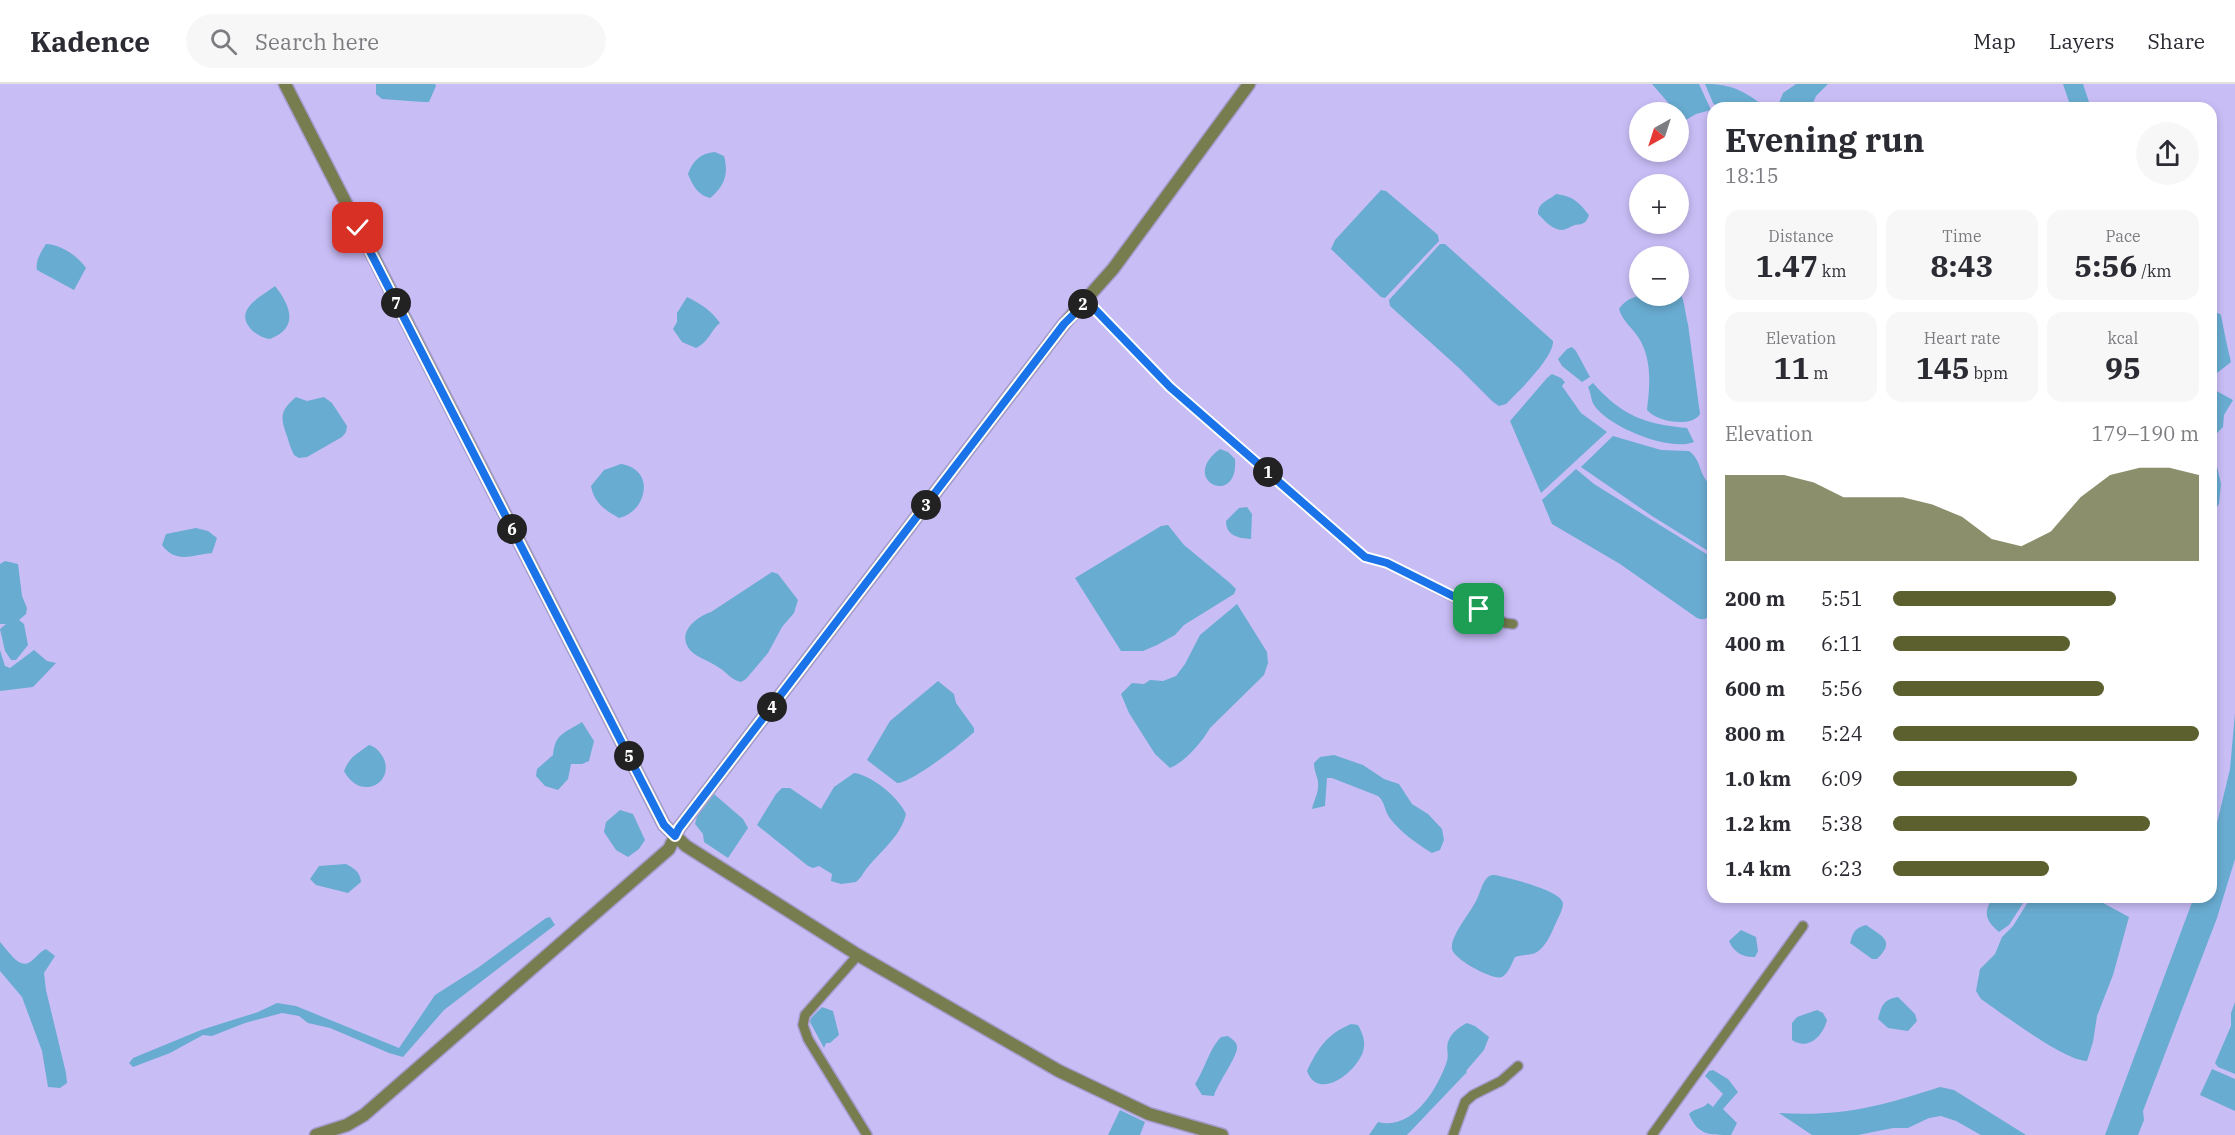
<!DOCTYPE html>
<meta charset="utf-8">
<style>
:root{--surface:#fff;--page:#f7f7f7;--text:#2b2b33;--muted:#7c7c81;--line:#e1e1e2;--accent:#5b602e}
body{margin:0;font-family:"IBM Plex Serif",serif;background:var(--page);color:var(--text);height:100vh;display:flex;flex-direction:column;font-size:22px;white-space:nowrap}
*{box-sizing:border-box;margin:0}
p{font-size:20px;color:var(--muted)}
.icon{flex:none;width:33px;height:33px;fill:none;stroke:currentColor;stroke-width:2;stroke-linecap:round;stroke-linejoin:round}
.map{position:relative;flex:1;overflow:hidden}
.details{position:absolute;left:1707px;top:18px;width:510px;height:801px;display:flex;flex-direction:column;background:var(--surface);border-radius:18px;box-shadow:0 3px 9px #0003}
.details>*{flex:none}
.needle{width:39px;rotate:219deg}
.fabs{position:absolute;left:1629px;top:18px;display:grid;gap:12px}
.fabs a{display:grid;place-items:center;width:60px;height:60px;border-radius:50%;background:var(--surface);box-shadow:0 3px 9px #0003;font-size:30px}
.pin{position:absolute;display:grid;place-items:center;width:51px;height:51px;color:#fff;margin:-26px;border-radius:12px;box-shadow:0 3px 9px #0006}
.km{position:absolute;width:30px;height:30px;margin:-15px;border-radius:50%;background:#222;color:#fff;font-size:16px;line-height:30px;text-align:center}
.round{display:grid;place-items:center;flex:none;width:63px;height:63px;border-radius:32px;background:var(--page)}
.headline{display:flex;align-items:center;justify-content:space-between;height:102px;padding:0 18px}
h1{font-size:33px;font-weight:700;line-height:45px}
.metrics{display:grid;grid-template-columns:repeat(3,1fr);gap:9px;height:102px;padding:6px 18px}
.metrics div{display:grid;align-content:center;border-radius:15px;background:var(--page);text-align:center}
.metrics b{font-size:30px;font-weight:700}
.metrics small{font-size:16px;font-weight:400}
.metrics p{font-size:16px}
.chart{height:168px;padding:12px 18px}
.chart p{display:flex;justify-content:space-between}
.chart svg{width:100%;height:108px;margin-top:6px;fill:var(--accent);opacity:.7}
ul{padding:0 18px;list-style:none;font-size:20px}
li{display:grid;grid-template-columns:96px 72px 1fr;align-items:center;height:45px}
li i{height:15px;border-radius:8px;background:var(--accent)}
header{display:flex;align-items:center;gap:36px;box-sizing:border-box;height:84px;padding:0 30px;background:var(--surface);border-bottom:2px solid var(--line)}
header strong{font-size:28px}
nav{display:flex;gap:33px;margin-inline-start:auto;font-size:21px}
.search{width:420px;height:54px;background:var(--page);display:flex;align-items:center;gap:15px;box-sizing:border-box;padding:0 21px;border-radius:33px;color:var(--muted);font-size:22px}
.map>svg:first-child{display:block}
.water{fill:#69acd1}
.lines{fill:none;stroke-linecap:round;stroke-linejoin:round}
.minor-casing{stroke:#a69bcd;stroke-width:12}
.tertiary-casing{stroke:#a69bcd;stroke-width:15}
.minor{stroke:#787d4f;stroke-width:9}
.tertiary{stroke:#787d4f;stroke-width:12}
.route-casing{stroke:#fff;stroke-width:12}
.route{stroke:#1a73e8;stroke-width:8}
</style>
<header>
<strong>Kadence</strong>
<div class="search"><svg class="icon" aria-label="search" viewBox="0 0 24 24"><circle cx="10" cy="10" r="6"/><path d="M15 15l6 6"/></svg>Search here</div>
<nav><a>Map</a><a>Layers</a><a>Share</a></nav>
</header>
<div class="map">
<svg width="2235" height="1051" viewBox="0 0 2235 1051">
<rect width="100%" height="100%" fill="#c9bdf6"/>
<g class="water">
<polygon points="376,0 435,0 436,2 429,18 423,18 382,15 376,10"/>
<polygon points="1652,0 1699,0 1711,26 1696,30 1684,37"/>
<path d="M1705 0C1732 0 1745 7 1766 24H1718L1713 19Z"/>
<polygon points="1796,0 1828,0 1816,12 1811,24 1777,24 1783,9"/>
<polygon points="2063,0 2083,0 2091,24 2071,24"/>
<path d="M715 68 724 72C729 90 724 103 710 114 699 112 692 101 688 90 693 76 701 69 715 68Z"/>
<polygon points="1381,106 1386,107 1438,151 1439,157 1385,214 1381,213 1331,165 1335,156"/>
<path d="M1556 110C1572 112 1578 117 1589 131 1586 139 1584 140 1575 141 1571 142 1566 146 1562 146 1552 146 1544 136 1538 130 1538 118 1548 117 1556 110Z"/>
<path d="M46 160C60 160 78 172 86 184L74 206 37 186C35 177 41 168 46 160Z"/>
<path d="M1440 160H1445L1553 257C1554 273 1518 308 1506 320L1499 322 1493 318 1459 284 1390 222 1389 216Z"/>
<path d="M275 202C291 222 299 244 270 255 263 254 255 250 250 244 234 225 262 212 275 202Z"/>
<path d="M1679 208C1685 215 1685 230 1688 240L1700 330C1692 344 1657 338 1647 326 1650 303 1652 277 1640 256 1634 245 1622 237 1619 225 1632 205 1659 212 1678 212Z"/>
<path d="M687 213C701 220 711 226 720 239 710 247 710 257 696 264L682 258 673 245 677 238V229Z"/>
<path d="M2211 229H2218L2221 231C2224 247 2227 262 2231 278L2217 289 2211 280Z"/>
<polygon points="1572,263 1576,267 1590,293 1582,298 1562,282 1558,275 1567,265"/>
<polygon points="1552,290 1561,294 1565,298 1562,302 1581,329 1607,348 1541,409 1510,337 1547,294"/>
<path d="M1593 299C1622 332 1645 340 1687 344L1694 358C1670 368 1608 343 1594 321 1591 316 1591 309 1588 303Z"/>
<polygon points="2211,304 2233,316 2224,331 2223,343 2217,349 2211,347"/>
<path d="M296 313 307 317 324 313 332 319 347 342 346 348 342 353 307 373 299 374 294 371C291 365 289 359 287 352 280 332 280 327 296 313Z"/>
<path d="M1613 352 1661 366 1689 367C1703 377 1697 391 1713 403V470L1652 432 1581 383Z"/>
<polygon points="2211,355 2214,359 2214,369 2221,400 2219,420 2216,424 2216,446 2211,464"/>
<path d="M1220 365 1228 368 1235 375C1239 425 1177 396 1220 365Z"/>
<path d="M621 380C657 386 646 428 619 434 605 426 594 419 591 402L604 386Z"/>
<path d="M1576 385 1594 400 1713 474V528C1709 534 1704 537 1697 534L1620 480 1552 440 1542 416Z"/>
<path d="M1247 423 1252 430 1251 455C1238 454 1226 452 1226 437L1239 424Z"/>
<polygon points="1168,441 1184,461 1230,499 1236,505 1234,510 1184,541 1175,551 1157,561 1143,567 1121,567 1075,494 1161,442"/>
<path d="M196 444 208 447 217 454 212 469C191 471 176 480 162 461L166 450Z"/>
<polygon points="5,477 18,480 22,512 27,524 26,530 19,536 24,540 28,561 16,576 11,576 5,567 0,545 6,540 0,540 0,480"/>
<path d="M772 488 778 490 798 516 794 529 782 543 768 569 746 595 741 598C731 596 727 588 718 583 710 577 697 574 690 566 676 549 696 533 711 528Z"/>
<path d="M1237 520 1267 568 1268 579 1264 591 1210 644C1202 658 1185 678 1170 684L1155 670 1129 629 1121 610 1132 599 1144 600 1150 596 1163 597 1176 592 1185 580 1200 551Z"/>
<polygon points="0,566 5,582 10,584 34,566 47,577 56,579 33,603 0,607"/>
<path d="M938 597 954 610 956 619 974 644V648C963 659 910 700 897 699L867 676 890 637Z"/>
<polygon points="2235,629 2235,775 2217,834 2143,1027 2144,1036 2138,1051 2105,1051 2194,813 2211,813 2211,764 2230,685"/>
<path d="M582 638 594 657 589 677 582 680H571L568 695 558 706 545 702 536 692 537 685 553 671C555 649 565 649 582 638Z"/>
<path d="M369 661C376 663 379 667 383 673 396 699 360 718 344 687 350 672 357 670 369 661Z"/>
<path d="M1334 671 1363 681 1384 695 1399 700 1412 720 1428 730 1442 745 1444 756 1440 766 1432 769C1417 760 1399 747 1389 733 1384 725 1385 718 1378 712L1332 694H1327L1325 722 1312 725C1314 716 1319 709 1318 699 1318 693 1314 688 1314 679L1320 673Z"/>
<path d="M854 689C872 691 899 714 906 730 900 756 874 771 861 793L856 798 841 800 831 797 832 790 819 782 813 784 808 782 757 741 776 710 782 704H790L821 725 834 703Z"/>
<polygon points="714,710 743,735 748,744 728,774 704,758 703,750 695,740 697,732"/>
<polygon points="620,726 633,730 645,756 639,765 628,773 616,766 604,748 606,738"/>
<path d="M346 780C355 785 360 788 361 798L348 809 316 801 310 795 319 782Z"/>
<path d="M1495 791C1508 794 1561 806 1563 819 1563 826 1558 834 1555 841 1551 850 1546 862 1537 868 1531 872 1522 870 1515 873 1512 879 1508 890 1502 893 1494 897 1453 875 1452 865 1450 852 1471 828 1477 815 1480 809 1482 799 1487 794 1490 791 1491 791 1495 791Z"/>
<path d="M1993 813H2027L2009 841 1999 848C1985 836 1983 829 1993 813Z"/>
<path d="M2031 813H2092L2129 833 2113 891 2097 932 2093 958 2087 977C2063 976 2003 930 1981 915L1976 907 1980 885 1995 870 2002 853 2013 842Z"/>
<polygon points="550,833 555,841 444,926 403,973 389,969 330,944 308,939 299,932 282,929 245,939 212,952 203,951 170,969 133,983 129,979 133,974 201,946 258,928 277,919 296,922 399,964 435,911 479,883 546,834"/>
<path d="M1866 841C1882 852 1896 857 1877 875H1872L1850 859C1853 848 1855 844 1866 841Z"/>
<path d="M1741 846 1756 853 1758 867 1755 873C1744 874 1733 868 1729 857Z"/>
<path d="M0 858C7 865 19 886 30 878 36 874 39 868 46 865L55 872 44 889 46 906 66 989 67 999 60 1004 48 1003 42 967 22 913 0 887Z"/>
<path d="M1898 913 1915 930 1917 937 1908 947 1888 944 1878 935C1881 923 1883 915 1898 913Z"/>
<polygon points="2235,918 2235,990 2218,983 2215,979 2231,942 2231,929"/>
<polygon points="822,923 833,927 839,951 830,959 826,959 824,964 810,938 811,934"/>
<path d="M1817 926 1823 929 1827 936C1823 952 1808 967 1792 956V939L1797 933Z"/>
<path d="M1467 939 1475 942 1489 953 1484 966 1466 987 1467 988 1407 1051H1369L1378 1038C1413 1047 1438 1004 1447 977 1449 971 1446 964 1448 958 1451 949 1459 943 1467 939Z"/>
<path d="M1351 940 1358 941C1362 948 1365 956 1364 963 1362 984 1319 1020 1307 987 1318 964 1327 950 1351 940Z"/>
<path d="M1228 952C1232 955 1237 958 1237 963 1238 972 1217 1000 1214 1012L1202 1011 1195 1000C1205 985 1209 965 1221 953Z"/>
<polygon points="2212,985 2235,995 2235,1027 2200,1011"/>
<path d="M1713 986 1728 995 1738 1008 1723 1025 1737 1039 1731 1051C1708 1051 1698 1051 1689 1030 1695 1024 1703 1025 1708 1019L1713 1023 1723 1010 1705 992 1709 987Z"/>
<path d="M1940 1003 1954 1006 2026 1051H1981L1956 1037 1941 1032 1929 1034 1908 1044H1893L1858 1051H1812L1779 1029C1841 1033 1882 1022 1940 1003Z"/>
<polygon points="1120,1026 1145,1038 1140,1051 1108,1051"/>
</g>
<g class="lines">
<g class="minor-casing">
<g id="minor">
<polyline points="1087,217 1170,303 1365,473 1387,479 1505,539 1513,540"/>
<polyline points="858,871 805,931 803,941 808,955 867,1051"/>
<polyline points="1453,1051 1465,1018 1473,1011 1501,997 1518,982"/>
<polyline points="1652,1051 1803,842"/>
</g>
</g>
<g class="tertiary-casing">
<g id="tertiary">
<polyline points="285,0 664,741 686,762 858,871 1059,987 1149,1030 1222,1051"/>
<polyline points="316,1051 347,1041 364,1031 669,765 679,744 1064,240 1113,185 1249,0"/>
</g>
</g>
<use href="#minor" class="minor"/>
<use href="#tertiary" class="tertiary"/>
</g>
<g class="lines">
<g class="route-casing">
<polyline id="route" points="358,144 664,741 675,752 679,744 1064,240 1087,217 1170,303 1365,473 1387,479 1479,525"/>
</g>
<use href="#route" class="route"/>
</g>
</svg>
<div class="fabs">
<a><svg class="needle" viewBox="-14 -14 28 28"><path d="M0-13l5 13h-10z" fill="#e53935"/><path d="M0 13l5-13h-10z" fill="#7c7c81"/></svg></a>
<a>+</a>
<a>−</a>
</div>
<div class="pin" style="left:1479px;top:525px;background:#1e9e55"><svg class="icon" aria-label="arrive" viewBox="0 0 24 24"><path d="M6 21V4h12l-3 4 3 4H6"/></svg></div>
<div class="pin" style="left:358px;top:144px;background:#d93025"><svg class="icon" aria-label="check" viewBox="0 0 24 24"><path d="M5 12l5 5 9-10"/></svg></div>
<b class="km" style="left:1268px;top:388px">1</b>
<b class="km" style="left:1083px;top:220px">2</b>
<b class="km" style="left:926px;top:421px">3</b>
<b class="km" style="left:772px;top:623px">4</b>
<b class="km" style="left:629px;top:672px">5</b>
<b class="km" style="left:512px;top:445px">6</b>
<b class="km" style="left:396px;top:219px">7</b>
<section class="details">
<div class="headline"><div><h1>Evening run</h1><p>18:15</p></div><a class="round"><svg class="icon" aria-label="share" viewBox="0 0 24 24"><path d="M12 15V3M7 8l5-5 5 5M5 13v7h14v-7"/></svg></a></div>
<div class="metrics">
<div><p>Distance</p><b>1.47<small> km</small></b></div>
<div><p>Time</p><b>8:43</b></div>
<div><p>Pace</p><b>5:56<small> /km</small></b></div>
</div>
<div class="metrics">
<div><p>Elevation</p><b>11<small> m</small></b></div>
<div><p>Heart rate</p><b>145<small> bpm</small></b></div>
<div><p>kcal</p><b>95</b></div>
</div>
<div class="chart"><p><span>Elevation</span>179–190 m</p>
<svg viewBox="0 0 160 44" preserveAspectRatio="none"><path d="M0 44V9L10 9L20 9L30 12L40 18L50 18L60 18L70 21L80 26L90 35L100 38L110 32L120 18L130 9L140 6L150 6L160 9V44z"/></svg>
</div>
<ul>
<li><b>200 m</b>5:51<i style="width:73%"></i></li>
<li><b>400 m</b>6:11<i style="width:58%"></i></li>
<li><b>600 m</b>5:56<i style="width:69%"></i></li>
<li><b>800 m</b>5:24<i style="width:100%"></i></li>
<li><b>1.0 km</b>6:09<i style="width:60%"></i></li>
<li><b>1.2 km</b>5:38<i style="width:84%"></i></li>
<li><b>1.4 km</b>6:23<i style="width:51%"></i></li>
</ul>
</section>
</div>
